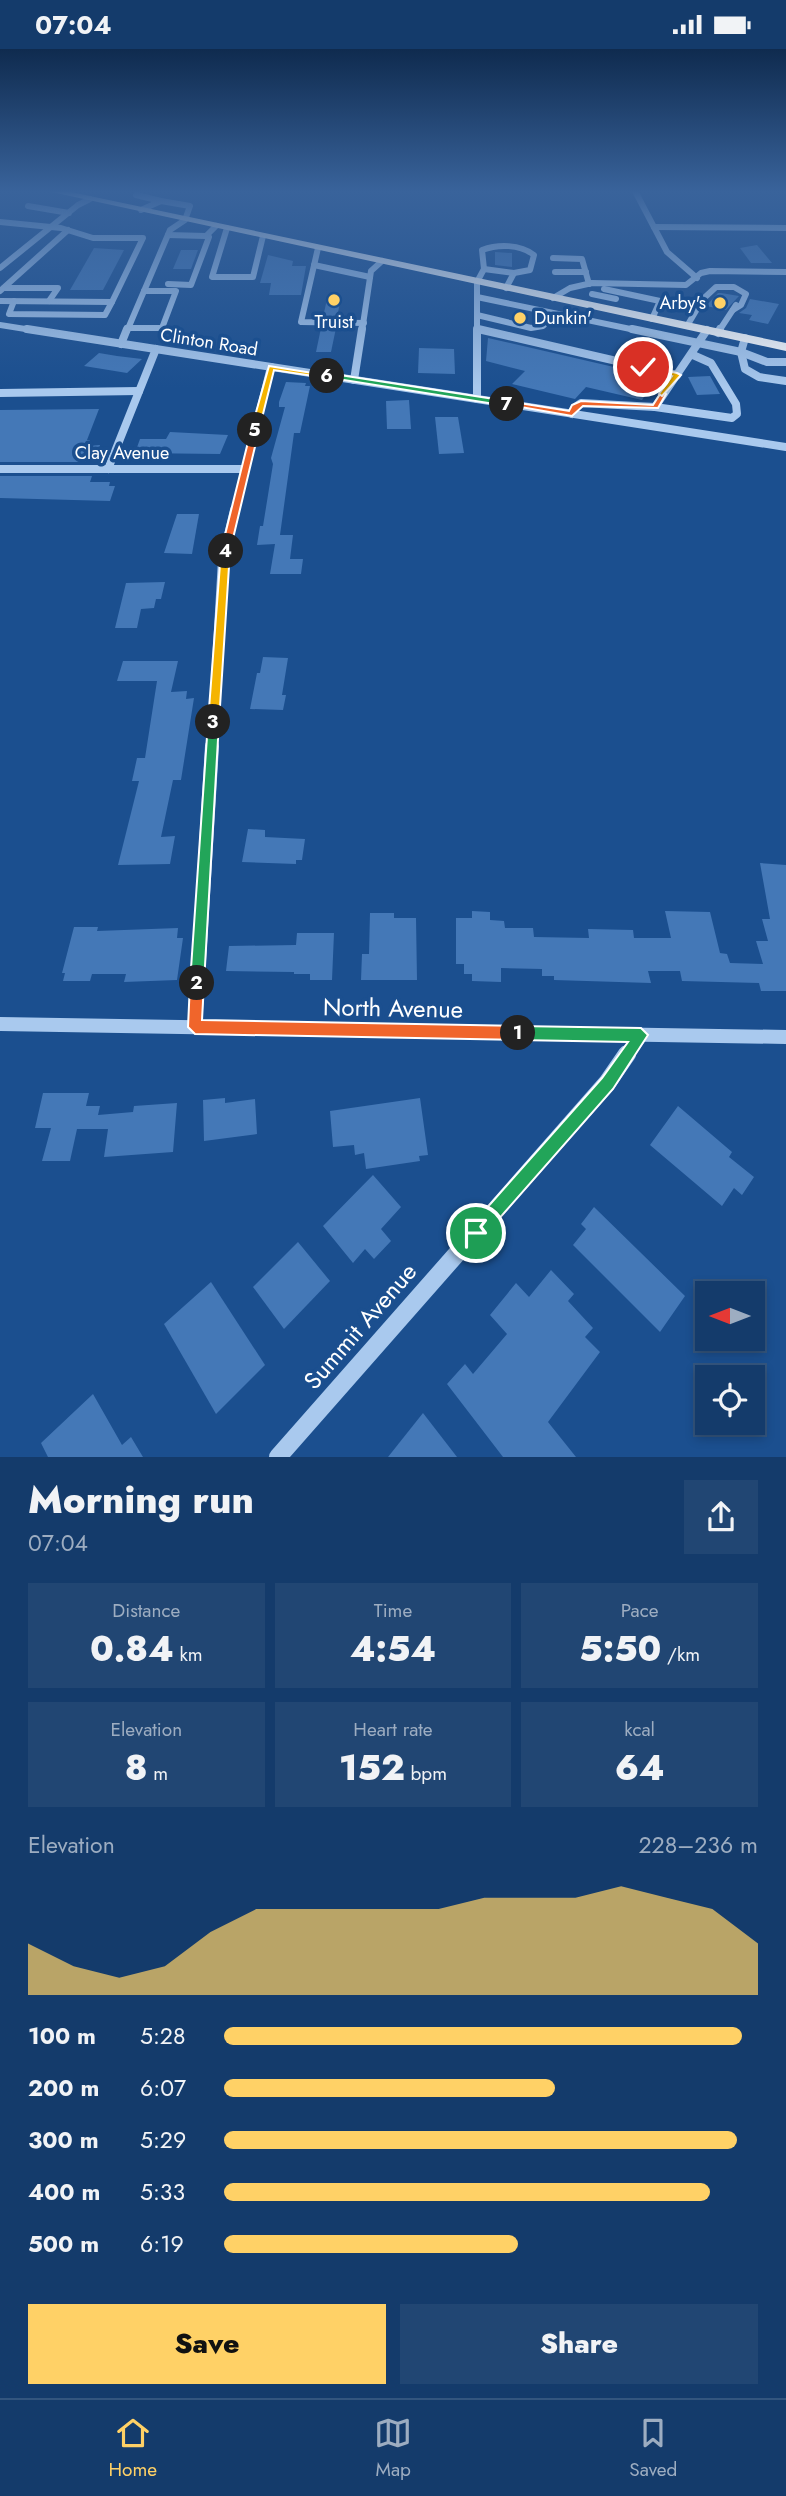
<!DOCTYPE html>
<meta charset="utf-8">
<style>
:root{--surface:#143b6b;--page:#214673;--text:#f1f3f6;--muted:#9dadc1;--line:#33557e;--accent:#ffd166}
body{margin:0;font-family:Jost,sans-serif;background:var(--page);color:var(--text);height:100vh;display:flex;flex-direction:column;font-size:26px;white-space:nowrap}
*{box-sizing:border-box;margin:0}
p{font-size:23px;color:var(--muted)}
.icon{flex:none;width:38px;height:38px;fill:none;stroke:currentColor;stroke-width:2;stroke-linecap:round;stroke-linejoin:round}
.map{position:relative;height:1408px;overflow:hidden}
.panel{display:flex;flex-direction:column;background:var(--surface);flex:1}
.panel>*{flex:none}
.needle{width:46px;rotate:270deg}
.tools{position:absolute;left:695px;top:1232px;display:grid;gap:14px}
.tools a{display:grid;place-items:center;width:70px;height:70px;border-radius:0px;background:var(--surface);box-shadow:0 4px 10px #0003,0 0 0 2px var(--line);font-size:35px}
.pin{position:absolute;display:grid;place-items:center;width:60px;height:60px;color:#fff;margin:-30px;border:4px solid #fff;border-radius:50%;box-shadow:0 2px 7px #0007}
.km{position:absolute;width:35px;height:35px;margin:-18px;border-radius:50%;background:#222;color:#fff;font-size:19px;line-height:35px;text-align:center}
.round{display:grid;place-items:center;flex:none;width:74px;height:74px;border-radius:0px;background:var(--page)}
.head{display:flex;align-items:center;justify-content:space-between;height:119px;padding:0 28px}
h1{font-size:38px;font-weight:800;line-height:52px}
.figures{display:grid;grid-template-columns:repeat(3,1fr);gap:10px;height:119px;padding:7px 28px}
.figures div{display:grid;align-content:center;border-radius:0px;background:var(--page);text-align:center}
.figures b{font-size:35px;font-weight:800}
.figures small{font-size:19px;font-weight:400}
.figures p{font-size:19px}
.chart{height:196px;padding:14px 28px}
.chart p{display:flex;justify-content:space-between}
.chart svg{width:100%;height:126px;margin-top:7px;fill:var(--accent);opacity:.7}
.cta{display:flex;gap:14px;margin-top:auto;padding:14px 28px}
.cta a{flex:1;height:80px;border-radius:0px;background:var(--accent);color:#111;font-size:28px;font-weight:800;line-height:80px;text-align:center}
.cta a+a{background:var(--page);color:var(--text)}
ul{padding:0 28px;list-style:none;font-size:23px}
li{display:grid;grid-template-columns:112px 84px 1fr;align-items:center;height:52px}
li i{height:18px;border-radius:9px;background:var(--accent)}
.status{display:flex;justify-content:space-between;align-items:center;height:49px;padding:0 35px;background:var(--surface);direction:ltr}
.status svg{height:19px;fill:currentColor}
.menu{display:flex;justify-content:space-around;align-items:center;height:98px;border-top:2px solid var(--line);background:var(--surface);font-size:19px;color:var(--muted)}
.menu a{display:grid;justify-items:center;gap:4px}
.menu .on{color:var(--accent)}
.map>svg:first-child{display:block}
.building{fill:#4478b7}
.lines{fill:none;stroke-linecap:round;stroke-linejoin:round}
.minor-far4{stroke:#a9c9ee;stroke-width:6}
.minor-far3{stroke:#a9c9ee;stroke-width:8}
.minor-far2{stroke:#a9c9ee;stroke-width:10}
.minor-far1{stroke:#a9c9ee;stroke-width:14}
.minor{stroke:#a9c9ee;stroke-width:18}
.highway{fill:#fff;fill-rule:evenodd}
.split-1{fill:#22a559;stroke:#fff;stroke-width:2}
.split-2{fill:#f0652b;stroke:#fff;stroke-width:2}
.split-3{fill:#22a559;stroke:#fff;stroke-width:2}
.split-4{fill:#f5b400;stroke:#fff;stroke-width:2}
.split-5{fill:#f0652b;stroke:#fff;stroke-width:2}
.split-6{fill:#f5b400;stroke:#fff;stroke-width:2}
.split-7{fill:#22a559;stroke:#fff;stroke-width:2}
.split-8{fill:#f0652b;stroke:#fff;stroke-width:2}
.split-9{fill:#f5b400;stroke:#fff;stroke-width:2}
.poi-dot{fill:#ffd166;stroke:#1b4f8f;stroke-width:2.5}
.labels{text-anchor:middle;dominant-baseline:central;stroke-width:7;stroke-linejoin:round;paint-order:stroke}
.far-poi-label{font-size:18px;fill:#fff;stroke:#1b4f8f;text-anchor:end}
.far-street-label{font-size:18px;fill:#fff;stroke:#1b4f8f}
.near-street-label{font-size:24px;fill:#fff;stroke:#1b4f8f}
</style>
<div class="status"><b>07:04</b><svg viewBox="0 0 49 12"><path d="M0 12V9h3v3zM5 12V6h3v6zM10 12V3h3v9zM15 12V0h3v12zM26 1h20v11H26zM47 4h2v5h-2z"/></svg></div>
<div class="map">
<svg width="786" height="1408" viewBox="0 0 786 1408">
<rect width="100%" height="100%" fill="#1b4f8f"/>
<g class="building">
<polygon points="757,196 772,214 751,214 740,199"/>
<polygon points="94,199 124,201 103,241 70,241"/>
<polygon points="181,201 198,201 191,220 173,220"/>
<polygon points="495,203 512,204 512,218 495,216"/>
<polygon points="268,206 293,212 292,217 306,217 301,246 269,246 271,234 260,234"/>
<polygon points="718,244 721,244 739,247 726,261 706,257"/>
<polygon points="328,246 341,249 337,268 323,268"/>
<polygon points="750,250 779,255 768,275 749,271 752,266 739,264 746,259"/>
<polygon points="321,279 336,279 331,303 316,303"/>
<polygon points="488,289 657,328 642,351 586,338 575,350 512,335 525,322 486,312"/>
<polygon points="419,299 454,300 455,325 418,324"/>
<polygon points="99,304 117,307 142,310 127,324 84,317"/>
<polygon points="710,327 720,345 697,346 688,328"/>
<polygon points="286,333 306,334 305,337 310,337 300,384 294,384 280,486 293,486 290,510 303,510 301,525 270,525 275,495 257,496 260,477 263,477 273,415 271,409 285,358 279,358 279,353"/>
<polygon points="409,351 411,380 387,380 386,352"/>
<polygon points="99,360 87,391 90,391 88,397 100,396 95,413 0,413 0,361"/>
<polygon points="435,368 458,368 464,404 439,405"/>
<polygon points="170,383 228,386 220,405 135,404 140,390 166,390"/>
<polygon points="0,427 92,427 90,433 110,433 109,437 115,437 110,452 0,449"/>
<polygon points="177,465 199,465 192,505 164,504"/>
<polygon points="165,533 161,550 156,550 154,559 141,560 137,579 115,579 126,534"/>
<polygon points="263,608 288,609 282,646 286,646 283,661 250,660 257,624 260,624"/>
<polygon points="123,612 178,612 171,643 187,642 186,650 194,649 181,731 173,731 161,788 175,787 170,815 118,816 139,732 132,732 137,709 145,709 157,632 117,632"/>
<polygon points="248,780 265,781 265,788 305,790 302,811 296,811 296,815 242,813"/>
<polygon points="760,814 786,816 786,942 761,942 759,934 682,932 680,922 648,922 651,934 554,931 554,927 542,927 542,920 501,919 501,933 472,932 472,925 464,925 464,915 456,915 456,869 472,869 472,862 490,863 490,871 504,872 505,879 533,879 534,888 589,889 588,880 633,881 634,889 671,889 665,862 710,863 720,904 727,905 730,914 763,915 756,892 768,892 762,870 770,870"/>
<polygon points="370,864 394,864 394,869 416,869 417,931 361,931 362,905 369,905"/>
<polygon points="74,878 98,878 97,882 178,879 177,889 183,889 177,931 124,933 126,925 92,925 90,932 63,932 65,924 62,924"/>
<polygon points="297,884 334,884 332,931 310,931 310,925 294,925 294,923 226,922 229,897 296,896"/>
<polygon points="43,1044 89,1044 86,1057 100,1057 98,1066 133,1063 134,1057 177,1054 173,1103 104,1108 108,1080 77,1080 70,1112 42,1112 51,1079 35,1079"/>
<polygon points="225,1049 225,1054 255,1050 257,1085 204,1092 203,1051"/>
<polygon points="420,1049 428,1106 419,1107 420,1112 366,1120 364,1104 355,1106 354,1096 333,1098 330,1062"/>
<polygon points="678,1057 732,1103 729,1108 754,1128 742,1146 734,1139 722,1157 650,1096"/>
<polygon points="373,1126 401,1158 381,1180 391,1192 374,1210 365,1200 353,1214 323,1177"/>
<polygon points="594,1158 685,1247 660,1283 573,1196 586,1180 581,1175"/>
<polygon points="298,1193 330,1232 284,1280 253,1238"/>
<polygon points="551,1221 574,1245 568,1252 593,1279 585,1288 600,1303 548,1373 576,1408 503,1408 447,1335 465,1315 473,1325 507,1285 490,1266 516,1234 529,1248"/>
<polygon points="211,1233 265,1316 216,1365 164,1275"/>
<polygon points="93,1345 122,1396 131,1388 143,1408 48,1408 41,1394"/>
<polygon points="423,1364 457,1408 388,1408"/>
</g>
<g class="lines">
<g class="minor-far4">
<polyline points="635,142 667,203 697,229"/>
<polyline points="136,146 161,152"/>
<polyline points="28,157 69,164"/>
<polyline points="0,173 61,179 93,189 143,189 112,253 0,252"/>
<polyline points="654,178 786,179"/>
<polyline points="227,179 212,228 253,228 263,187"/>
<polyline points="168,186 206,187 216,177"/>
<polyline points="318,199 301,273 364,274"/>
<polyline points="553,209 582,210 589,235"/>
<polyline points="314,216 370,228"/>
<polyline points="0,219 78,156 90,150"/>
<polyline points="484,220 514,224"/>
<polyline points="555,223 586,223"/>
<polyline points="168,235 191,236 209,188 206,187"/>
<polyline points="4,239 58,239 49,252"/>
<polyline points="604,240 660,252 652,270"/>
<polyline points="0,242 68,181"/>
<polyline points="592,245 616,250"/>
<polyline points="477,248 640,282"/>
<polyline points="553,249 570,239 592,234 686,236 701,224 710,222 786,223"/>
<polyline points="14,252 9,265 105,266 112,253"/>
<polyline points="477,266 531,279 543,277 554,265"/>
<polyline points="0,276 38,282"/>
<polyline points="687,277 703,250 716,238 734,238 746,245 741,256 733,261"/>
<polyline points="127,279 162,279 176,242 144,242"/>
<polyline points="477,280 486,282"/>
<polyline points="127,282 170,181 185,171 190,157 161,152 141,161"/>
<polyline points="362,282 371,222 382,212"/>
<path d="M477 282V233L484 220 482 201C498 195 520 195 534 206L530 221 514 224 506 239"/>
<polyline points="719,282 736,256"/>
</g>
<g class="minor-far3">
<polyline points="27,280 786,398"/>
<polyline points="477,280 477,350"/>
<polyline points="478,280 677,326"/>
<polyline points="632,280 741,303 767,313 786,313"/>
<polyline points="718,284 720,280"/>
<polyline points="745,289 741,303 745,320 759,328 786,332"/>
<polyline points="121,295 127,280"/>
<polyline points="693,306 711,314 736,355 737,365 732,369 655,358 707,281"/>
<polyline points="354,331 362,280"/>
<polyline points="0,344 139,342"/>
<polyline points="572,365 575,358 581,354 655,358"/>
<polyline points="0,420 245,420"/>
<polyline points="108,420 156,300"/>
<polyline points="235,463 271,318"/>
</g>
<polyline class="minor-far2" points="212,699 223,511 235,461"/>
<g class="minor-far1">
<polyline points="0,975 786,988"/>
<polyline points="195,978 212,697"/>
<polyline points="626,1007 641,986"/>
</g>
<polyline class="minor" points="278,1408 607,1034 627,1005"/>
<polygon class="highway" points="47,142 66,142 786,294 786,302"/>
</g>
<linearGradient id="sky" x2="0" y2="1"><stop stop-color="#0f2b4f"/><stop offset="0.42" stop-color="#39639b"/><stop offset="1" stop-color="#39639b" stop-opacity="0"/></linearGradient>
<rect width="786" height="339" fill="url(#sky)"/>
<polygon class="split-1" points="518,977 641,979 648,986 613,1040 482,1189 476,1192 470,1189 467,1184 470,1178 602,1029 628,993 518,991 511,984"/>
<polygon class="split-2" points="197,927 204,934 202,971 518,977 526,984 518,991 195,985 188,978 190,934"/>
<polygon class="split-3" points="213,669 219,673 204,934 197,940 190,934 208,673"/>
<polygon class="split-4" points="226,499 230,502 219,673 213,677 208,673 221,502"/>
<polygon class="split-5" points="255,379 259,381 230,502 226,505 221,502 251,381"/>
<polygon class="split-6" points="269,317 331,327 327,329 274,321 259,381 255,383 251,381"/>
<polygon class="split-7" points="327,324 507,352 511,355 507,357 325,328"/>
<polygon class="split-8" points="662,342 666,345 658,359 583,357 572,367 504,355 507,352 569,362 572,356 581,352 653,356"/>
<polygon class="split-9" points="640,316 677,324 681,326 662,347 659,345 672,327 640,319"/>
<g class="poi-dot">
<circle cx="334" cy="251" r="7"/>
<circle cx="720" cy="254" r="7"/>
<circle cx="520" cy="269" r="7"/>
</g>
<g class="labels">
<g class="far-poi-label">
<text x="706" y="254">Arby's</text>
<text x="534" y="269" text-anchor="start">Dunkin'</text>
<text x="334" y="273" text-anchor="middle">Truist</text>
</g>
<g class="far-street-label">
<text transform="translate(209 293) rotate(9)">Clinton Road</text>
<text x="122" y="404">Clay Avenue</text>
</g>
<g class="near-street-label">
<text transform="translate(393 959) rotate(1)">North Avenue</text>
<text transform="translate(360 1277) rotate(-49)">Summit Avenue</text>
</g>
</g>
</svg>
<div class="tools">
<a><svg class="needle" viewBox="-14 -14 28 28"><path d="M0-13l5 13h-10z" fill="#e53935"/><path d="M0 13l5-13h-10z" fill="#9dadc1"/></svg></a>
<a><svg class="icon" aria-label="locate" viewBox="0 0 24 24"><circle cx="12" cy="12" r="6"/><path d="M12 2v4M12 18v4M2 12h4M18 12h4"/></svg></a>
</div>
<div class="pin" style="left:476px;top:1184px;background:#1e9e55"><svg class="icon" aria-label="arrive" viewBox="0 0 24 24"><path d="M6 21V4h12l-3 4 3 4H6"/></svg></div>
<div class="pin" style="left:643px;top:318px;background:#d93025"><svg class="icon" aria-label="check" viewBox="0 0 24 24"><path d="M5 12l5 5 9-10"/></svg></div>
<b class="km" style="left:518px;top:984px">1</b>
<b class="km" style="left:197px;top:934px">2</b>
<b class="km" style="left:213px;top:673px">3</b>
<b class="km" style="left:226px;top:502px">4</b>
<b class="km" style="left:255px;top:381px">5</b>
<b class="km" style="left:327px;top:327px">6</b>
<b class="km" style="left:507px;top:355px">7</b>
</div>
<section class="panel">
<div class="head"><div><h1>Morning run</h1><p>07:04</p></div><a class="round"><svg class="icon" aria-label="share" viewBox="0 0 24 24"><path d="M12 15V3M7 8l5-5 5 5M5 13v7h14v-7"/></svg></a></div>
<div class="figures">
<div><p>Distance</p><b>0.84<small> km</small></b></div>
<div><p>Time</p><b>4:54</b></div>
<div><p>Pace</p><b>5:50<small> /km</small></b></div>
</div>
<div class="figures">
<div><p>Elevation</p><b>8<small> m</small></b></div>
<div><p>Heart rate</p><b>152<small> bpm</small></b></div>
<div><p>kcal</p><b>64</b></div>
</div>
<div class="chart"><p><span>Elevation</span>228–236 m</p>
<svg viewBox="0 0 160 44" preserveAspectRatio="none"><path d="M0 44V26L10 34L20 38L30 34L40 22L50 14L60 14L70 14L80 14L90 14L100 10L110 10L120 10L130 6L140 10L150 14L160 26V44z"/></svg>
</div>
<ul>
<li><b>100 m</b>5:28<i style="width:97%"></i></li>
<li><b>200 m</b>6:07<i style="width:62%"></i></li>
<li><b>300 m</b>5:29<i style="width:96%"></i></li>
<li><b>400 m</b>5:33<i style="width:91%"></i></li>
<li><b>500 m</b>6:19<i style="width:55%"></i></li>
</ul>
<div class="cta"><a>Save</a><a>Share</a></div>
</section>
<nav class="menu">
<a class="on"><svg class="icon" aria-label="home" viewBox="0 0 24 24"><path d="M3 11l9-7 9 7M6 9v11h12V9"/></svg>Home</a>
<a><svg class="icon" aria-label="map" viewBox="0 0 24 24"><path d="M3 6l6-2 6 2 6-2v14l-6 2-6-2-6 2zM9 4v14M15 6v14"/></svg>Map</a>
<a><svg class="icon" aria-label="saved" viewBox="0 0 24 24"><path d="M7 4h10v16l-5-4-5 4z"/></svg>Saved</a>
</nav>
